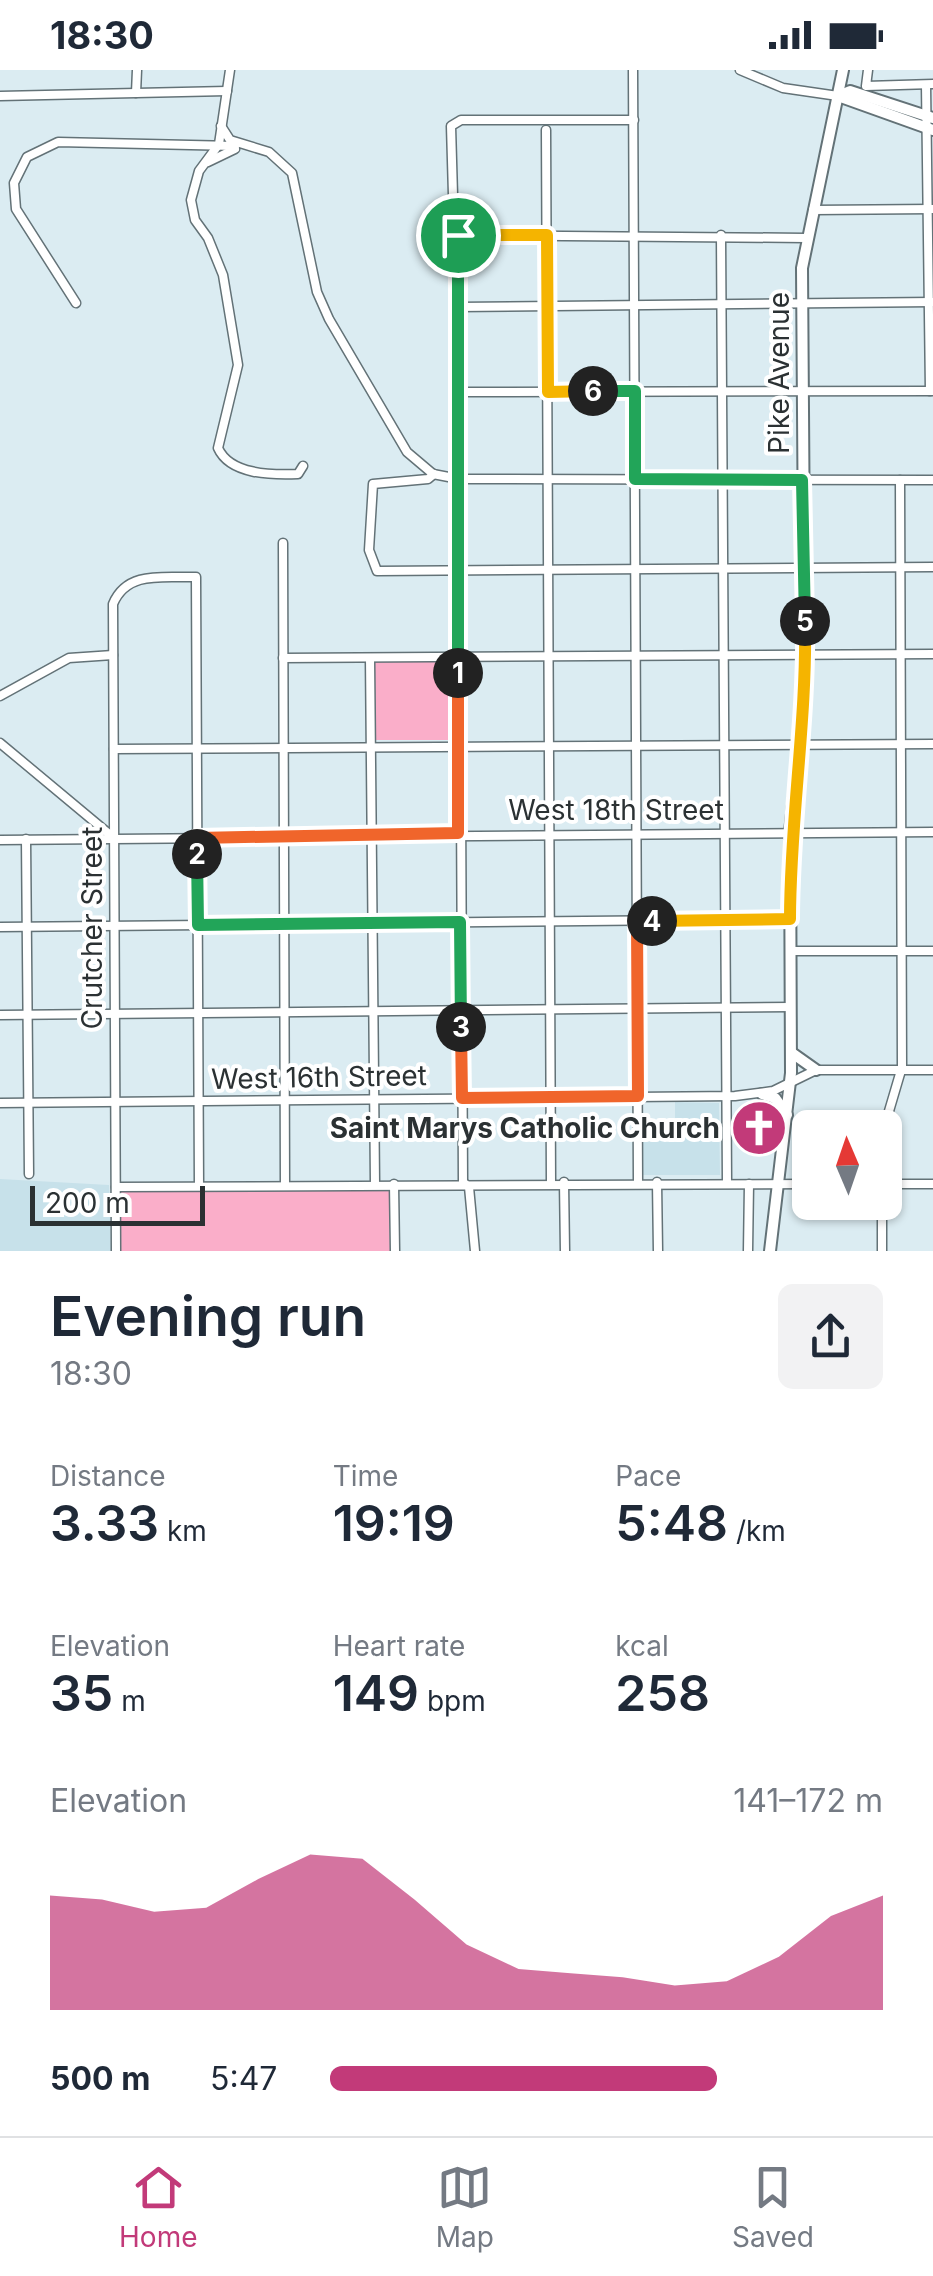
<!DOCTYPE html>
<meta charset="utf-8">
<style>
:root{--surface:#fff;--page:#f2f2f3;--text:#1f2937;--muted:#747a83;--line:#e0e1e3;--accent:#c23a79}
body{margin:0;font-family:Inter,sans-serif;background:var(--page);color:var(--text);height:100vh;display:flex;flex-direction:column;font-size:38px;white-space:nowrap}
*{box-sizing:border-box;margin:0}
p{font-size:32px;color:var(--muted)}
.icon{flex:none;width:55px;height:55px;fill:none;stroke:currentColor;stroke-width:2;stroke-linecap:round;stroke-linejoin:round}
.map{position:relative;height:1181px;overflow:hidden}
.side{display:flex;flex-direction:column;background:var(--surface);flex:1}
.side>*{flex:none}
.needle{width:65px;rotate:358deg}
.tools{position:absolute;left:792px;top:1040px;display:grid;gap:20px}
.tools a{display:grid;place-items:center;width:110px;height:110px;border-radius:15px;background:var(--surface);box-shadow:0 2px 8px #0004;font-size:50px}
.scale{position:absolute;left:30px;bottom:25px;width:175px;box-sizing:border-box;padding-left:10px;border:5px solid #2b3133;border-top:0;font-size:28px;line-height:35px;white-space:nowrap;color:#2b3133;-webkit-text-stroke:8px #fff;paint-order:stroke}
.pin{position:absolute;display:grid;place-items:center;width:85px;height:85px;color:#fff;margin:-42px;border:5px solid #fff;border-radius:50%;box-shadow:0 2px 10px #0007}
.km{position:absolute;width:50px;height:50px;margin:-25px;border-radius:50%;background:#222;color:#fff;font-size:28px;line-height:50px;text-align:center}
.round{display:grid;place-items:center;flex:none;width:105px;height:105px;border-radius:15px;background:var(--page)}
.headline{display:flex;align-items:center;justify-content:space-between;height:170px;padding:0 50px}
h1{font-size:55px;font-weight:600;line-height:75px}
.metrics{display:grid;grid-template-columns:repeat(3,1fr);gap:15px;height:170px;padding:10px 50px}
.metrics div{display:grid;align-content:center}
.metrics b{font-size:50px;font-weight:600}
.metrics small{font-size:28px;font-weight:400}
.metrics p{font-size:28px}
.chart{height:280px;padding:20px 50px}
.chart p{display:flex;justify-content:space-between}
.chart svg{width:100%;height:180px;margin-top:10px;fill:var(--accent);opacity:.7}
ul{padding:0 50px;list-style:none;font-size:32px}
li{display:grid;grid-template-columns:160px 120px 1fr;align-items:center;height:75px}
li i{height:25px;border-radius:12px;background:var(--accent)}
.status{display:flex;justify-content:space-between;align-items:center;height:70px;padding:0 50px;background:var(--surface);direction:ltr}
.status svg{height:28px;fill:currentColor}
.tabs{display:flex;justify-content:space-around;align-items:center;height:140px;border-top:2px solid var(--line);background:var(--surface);font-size:28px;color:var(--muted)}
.tabs a{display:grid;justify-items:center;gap:5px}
.tabs .active{color:var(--accent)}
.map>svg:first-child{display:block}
.built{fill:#c7e1ea}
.park{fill:#faaec9}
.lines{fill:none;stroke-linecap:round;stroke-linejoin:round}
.minor-casing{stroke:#637277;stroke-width:11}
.major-casing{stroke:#637277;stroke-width:14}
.minor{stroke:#fff;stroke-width:8}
.major{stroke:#fff;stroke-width:10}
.split-1-casing{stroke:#fff;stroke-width:20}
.split-2-casing{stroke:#fff;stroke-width:20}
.split-3-casing{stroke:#fff;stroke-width:20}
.split-4-casing{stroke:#fff;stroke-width:20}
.split-5-casing{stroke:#fff;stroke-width:20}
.split-6-casing{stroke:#fff;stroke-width:20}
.split-7-casing{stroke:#fff;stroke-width:20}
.split-1{stroke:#22a559;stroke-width:12}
.split-2{stroke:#f0652b;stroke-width:12}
.split-3{stroke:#22a559;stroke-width:12}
.split-4{stroke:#f0652b;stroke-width:12}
.split-5{stroke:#f5b400;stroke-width:12}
.split-6{stroke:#22a559;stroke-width:12}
.split-7{stroke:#f5b400;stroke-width:12}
.labels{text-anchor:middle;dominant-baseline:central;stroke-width:8;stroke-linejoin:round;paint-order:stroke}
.street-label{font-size:28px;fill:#2b3133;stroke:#fff}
.poi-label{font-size:28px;font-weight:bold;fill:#2b3133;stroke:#fff;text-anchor:end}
</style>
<div class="status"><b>18:30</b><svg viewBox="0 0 49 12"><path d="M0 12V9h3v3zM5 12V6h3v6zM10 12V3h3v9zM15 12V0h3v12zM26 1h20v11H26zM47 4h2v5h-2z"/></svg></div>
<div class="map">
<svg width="933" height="1181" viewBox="0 0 933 1181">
<rect width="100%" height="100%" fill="#dbecf2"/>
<g class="built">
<polygon points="675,1032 719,1033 720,1105 642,1105 642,1069 675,1069"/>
<polygon points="0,1109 109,1115 111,1181 0,1181"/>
</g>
<g class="park">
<polygon points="375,591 453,591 452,670 374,670"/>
<polygon points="389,1120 390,1181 120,1181 119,1122"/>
</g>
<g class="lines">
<g class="minor-casing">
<g id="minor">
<path d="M230 0 219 74 199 101 191 130 195 150 208 168 223 205 238 295 218 378C230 405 272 405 298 404L303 396"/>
<polyline points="633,0 638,1112"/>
<polyline points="740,0 783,18 838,26"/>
<polyline points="868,0 866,16 933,14"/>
<polyline points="926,15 930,321"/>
<polyline points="136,23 137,0"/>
<polyline points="0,26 227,21"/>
<polyline points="221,56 230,70 269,82 292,103 317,222 329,249 407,382 433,404 459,409 933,410"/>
<polyline points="546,60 551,1112"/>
<polyline points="208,92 235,79"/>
<polyline points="813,140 933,139"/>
<polyline points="458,165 806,168"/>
<polyline points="721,165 727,1112"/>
<polyline points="76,233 16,139 14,113 27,87 58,72 235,76"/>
<polyline points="458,237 933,232"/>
<polyline points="458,322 933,321"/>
<polyline points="434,404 428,409 373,414 369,480 377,501 933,497"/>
<polyline points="283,473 285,1115"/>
<polyline points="283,588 933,584"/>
<polyline points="370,588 375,1114"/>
<polyline points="0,626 69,588 113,585"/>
<polyline points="0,673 114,768"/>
<polyline points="114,679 933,674"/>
<polyline points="26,769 29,1104"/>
<polyline points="0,770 933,762"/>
<polyline points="0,857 790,849"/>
<polyline points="790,881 933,881"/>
<polyline points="0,945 791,937"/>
<polyline points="0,1033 735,1026 773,1021 816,1000 933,1000"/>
<polyline points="884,1058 902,997 900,410"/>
<polyline points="564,1112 565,1181"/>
<polyline points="657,1112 658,1181"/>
<polyline points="394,1114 395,1181"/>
<polyline points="885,1114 933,1114"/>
<polyline points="116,1117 810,1114"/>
<path d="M116 1181 113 534C127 500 164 508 196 507L199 1116"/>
<polyline points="475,1181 469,1117 463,1112 458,165 454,160 451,56 461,50 634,50"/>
<polyline points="748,1181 749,1114"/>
<polyline points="882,1181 882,1132"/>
</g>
</g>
<g class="major-casing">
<g id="major">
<polyline points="838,26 933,60"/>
<polyline points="838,26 850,21 933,48"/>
<polyline points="792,983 816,1000"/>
<polyline points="762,1024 775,1028 787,1045"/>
<polyline points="770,1181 791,1003 790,762 805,625 802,198 843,0"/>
</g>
</g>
<use href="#minor" class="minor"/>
<use href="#major" class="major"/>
</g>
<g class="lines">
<g class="split-1-casing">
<polyline id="split-1" points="458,165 458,603"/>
</g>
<g class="split-2-casing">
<polyline id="split-2" points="197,784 197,768 458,763 458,603"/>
</g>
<g class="split-3-casing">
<polyline id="split-3" points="197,784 198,855 460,852 461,957"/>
</g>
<g class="split-4-casing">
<polyline id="split-4" points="461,957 462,1028 638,1026 637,851 652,851"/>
</g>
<g class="split-5-casing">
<path id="split-5" d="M652 851 790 849C790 749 807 651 805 551"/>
</g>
<g class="split-6-casing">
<polyline id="split-6" points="593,321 635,321 635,409 802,410 805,551"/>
</g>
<g class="split-7-casing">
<polyline id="split-7" points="458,165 547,165 548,322 593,321"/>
</g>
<use href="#split-1" class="split-1"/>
<use href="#split-2" class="split-2"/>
<use href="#split-3" class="split-3"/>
<use href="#split-4" class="split-4"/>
<use href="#split-5" class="split-5"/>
<use href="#split-6" class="split-6"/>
<use href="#split-7" class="split-7"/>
</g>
<defs>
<g id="church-disc" transform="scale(2.875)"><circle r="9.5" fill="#c23a79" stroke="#fff"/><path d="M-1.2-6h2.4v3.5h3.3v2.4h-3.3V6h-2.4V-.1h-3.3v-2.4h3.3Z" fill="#fff"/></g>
</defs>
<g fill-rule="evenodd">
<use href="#church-disc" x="759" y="1058"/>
</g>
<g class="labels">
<g class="street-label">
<text transform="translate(779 303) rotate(-90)">Pike Avenue</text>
<text x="616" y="740">West 18th Street</text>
<text transform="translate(92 858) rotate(-90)">Crutcher Street</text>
<text transform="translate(319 1007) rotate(-1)">West 16th Street</text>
</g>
<g class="poi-label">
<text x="720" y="1058">Saint Marys Catholic Church</text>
</g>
</g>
</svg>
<div class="tools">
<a><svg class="needle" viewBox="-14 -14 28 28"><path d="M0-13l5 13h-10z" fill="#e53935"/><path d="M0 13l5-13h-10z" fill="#747a83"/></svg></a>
</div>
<div class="scale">200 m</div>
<div class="pin" style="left:458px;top:165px;background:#1e9e55"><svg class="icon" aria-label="arrive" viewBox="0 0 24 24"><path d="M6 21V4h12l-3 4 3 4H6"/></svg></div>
<b class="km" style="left:458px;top:603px">1</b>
<b class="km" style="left:197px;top:784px">2</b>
<b class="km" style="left:461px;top:957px">3</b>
<b class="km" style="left:652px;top:851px">4</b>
<b class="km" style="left:805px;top:551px">5</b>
<b class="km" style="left:593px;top:321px">6</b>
</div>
<section class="side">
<div class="headline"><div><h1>Evening run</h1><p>18:30</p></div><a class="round"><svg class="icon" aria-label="share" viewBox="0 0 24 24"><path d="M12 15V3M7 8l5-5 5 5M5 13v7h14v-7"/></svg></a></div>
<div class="metrics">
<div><p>Distance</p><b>3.33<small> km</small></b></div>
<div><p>Time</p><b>19:19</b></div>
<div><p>Pace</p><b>5:48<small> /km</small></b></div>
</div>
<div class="metrics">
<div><p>Elevation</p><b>35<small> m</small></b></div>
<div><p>Heart rate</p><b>149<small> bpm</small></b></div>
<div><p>kcal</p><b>258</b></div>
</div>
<div class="chart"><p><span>Elevation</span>141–172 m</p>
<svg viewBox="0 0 160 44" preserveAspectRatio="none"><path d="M0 44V16L10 17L20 20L30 19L40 12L50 6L60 7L70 17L80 28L90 34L100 35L110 36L120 38L130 37L140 31L150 21L160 16V44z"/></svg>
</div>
<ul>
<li><b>500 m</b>5:47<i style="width:70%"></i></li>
</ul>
</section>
<nav class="tabs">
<a class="active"><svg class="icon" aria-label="home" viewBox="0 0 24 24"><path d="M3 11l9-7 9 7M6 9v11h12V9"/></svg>Home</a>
<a><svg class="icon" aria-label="map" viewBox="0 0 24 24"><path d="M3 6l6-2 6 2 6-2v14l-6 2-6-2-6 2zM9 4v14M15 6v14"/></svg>Map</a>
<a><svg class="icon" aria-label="saved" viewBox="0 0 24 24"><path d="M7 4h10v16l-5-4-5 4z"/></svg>Saved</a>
</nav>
